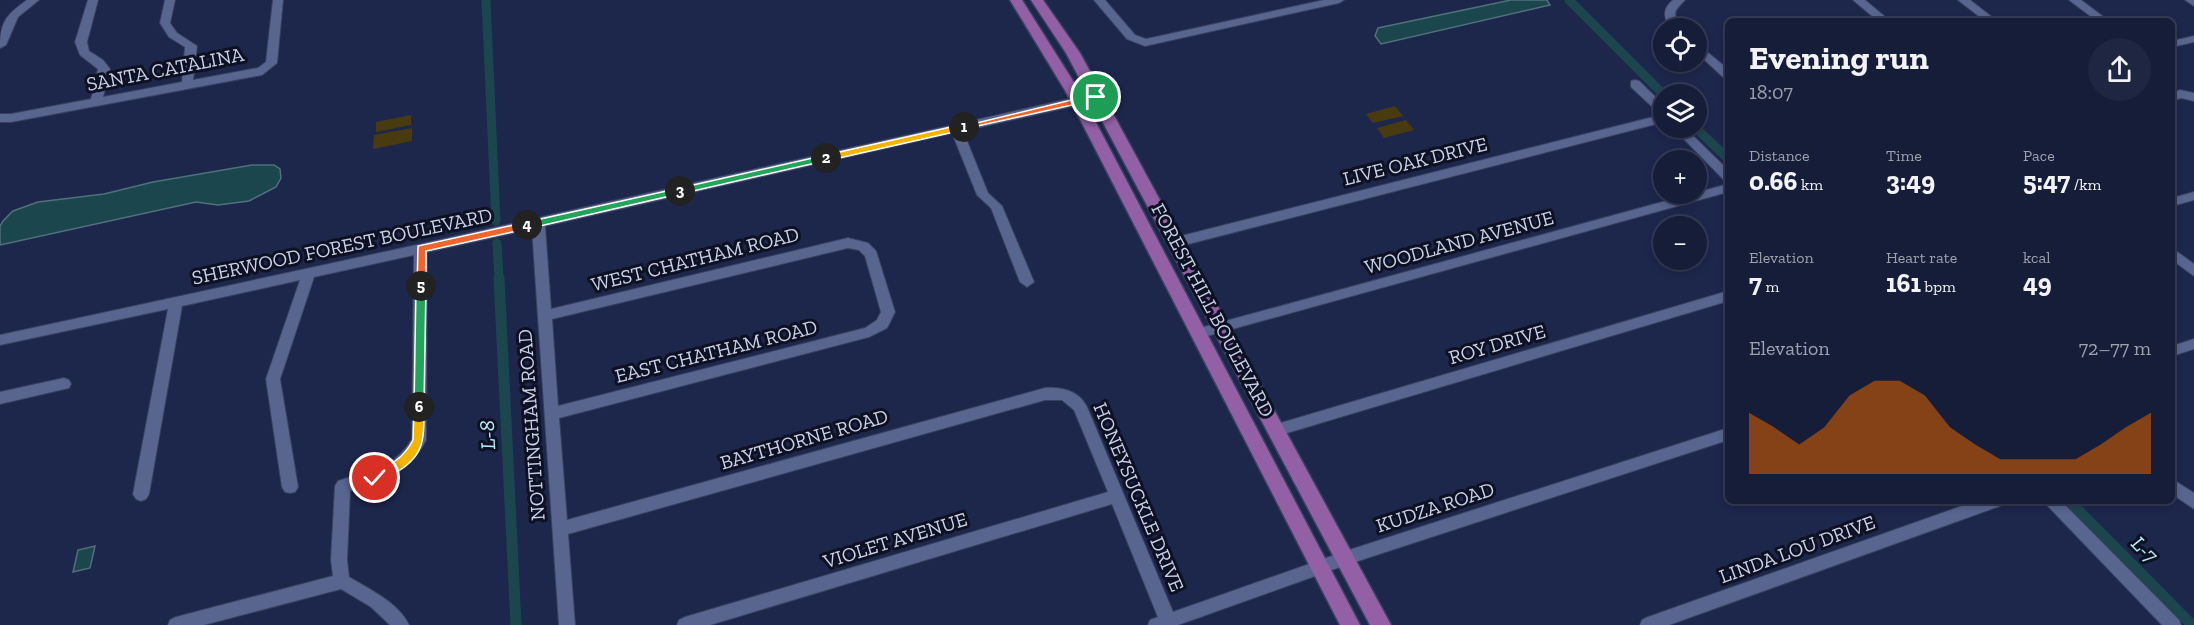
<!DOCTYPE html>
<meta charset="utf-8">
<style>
:root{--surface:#161d39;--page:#1f2641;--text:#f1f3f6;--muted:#9ea2ae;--line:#353b53;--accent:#b45309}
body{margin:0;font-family:"Zilla Slab",serif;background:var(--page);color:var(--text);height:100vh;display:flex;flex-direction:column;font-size:22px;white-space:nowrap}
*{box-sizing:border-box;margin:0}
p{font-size:20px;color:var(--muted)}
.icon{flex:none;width:33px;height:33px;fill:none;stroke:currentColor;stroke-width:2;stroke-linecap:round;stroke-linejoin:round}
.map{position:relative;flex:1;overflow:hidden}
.sheet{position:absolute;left:1725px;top:18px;width:450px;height:486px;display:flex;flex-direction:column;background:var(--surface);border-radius:9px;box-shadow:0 3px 9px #0003,0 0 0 2px var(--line)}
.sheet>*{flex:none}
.controls{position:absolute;left:1653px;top:18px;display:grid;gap:12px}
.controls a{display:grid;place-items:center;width:54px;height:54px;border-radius:50%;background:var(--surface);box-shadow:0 3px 9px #0003,0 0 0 2px var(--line);font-size:30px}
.pin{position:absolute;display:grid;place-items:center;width:51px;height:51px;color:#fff;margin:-26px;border:3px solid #fff;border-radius:50%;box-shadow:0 2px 6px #0007}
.km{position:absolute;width:30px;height:30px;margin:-15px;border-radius:50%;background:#222;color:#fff;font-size:16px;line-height:30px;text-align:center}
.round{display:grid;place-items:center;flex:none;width:63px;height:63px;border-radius:32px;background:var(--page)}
.overview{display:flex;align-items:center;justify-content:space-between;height:102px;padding:0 24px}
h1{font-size:33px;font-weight:700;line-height:45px}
.figures{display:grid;grid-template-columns:repeat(3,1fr);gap:9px;height:102px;padding:6px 24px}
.figures div{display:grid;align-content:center}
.figures b{font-size:26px;font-weight:700}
.figures small{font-size:16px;font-weight:400}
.figures p{font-size:16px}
.chart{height:168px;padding:12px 24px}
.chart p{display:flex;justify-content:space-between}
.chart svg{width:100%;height:108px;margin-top:6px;fill:var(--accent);opacity:.7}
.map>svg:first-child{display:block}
.green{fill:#493b10}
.water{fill:#1c464e;stroke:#50707c;stroke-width:1.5}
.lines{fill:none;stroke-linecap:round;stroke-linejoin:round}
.canal-far1{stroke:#1c464e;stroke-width:9}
.canal{stroke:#1c464e;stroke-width:11}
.minor-casing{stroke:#3a4160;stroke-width:2}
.major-casing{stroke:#3a4160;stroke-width:3}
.minor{fill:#58658f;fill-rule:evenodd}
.major{fill:#9360a5;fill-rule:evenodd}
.split-1{fill:#f0652b;stroke:#fff;stroke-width:1.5}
.split-2{fill:#f5b400;stroke:#fff;stroke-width:1.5}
.split-3{fill:#22a559;stroke:#fff;stroke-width:1.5}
.split-4{fill:#22a559;stroke:#fff;stroke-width:1.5}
.split-5{fill:#f0652b;stroke:#fff;stroke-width:1.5}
.split-6{fill:#22a559;stroke:#fff;stroke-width:1.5}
.split-7{fill:#f5b400;stroke:#fff;stroke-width:1.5}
.labels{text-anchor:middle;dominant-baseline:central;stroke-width:6;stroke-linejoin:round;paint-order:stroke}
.street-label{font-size:20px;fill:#c8d1e9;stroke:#0d1122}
.water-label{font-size:21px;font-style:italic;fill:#b5eef9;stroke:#0d1122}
</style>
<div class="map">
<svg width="2194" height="625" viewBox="0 0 2194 625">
<rect width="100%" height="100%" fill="#1d274c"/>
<g class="green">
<polygon points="1395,106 1403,116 1373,123 1366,114"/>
<polygon points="411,115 411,125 376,132 376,122"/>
<polygon points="1406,120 1414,130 1384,138 1377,128"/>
<polygon points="412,128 412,141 373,149 374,135"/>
</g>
<g class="water">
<polygon points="1511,0 1547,0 1550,5 1381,44 1375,36 1378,28"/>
<polygon points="252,165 274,165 280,169 281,178 276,187 249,201 218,205 196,202 0,245 0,226 3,221 13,211 38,202 104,194 153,182"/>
<polygon points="95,546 90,568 73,572 78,550"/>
</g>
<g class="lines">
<g class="canal-far1">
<polyline points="486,0 496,221"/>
<polyline points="1569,0 1664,95"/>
<polyline points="1696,128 1728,159"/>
<polyline points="497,243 499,279"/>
</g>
<g class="canal">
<polyline points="499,278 516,625"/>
<polyline points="2069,501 2192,625"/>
</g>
<g class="minor-casing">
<g id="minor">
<path d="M27 0H39L18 17 6 45 0 48C0 22 6 15 27 0Z"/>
<polygon points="88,0 98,0 87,42 89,51 103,60 110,69 103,97 182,82 185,47 169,37 160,23 165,0 175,0 170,23 177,33 197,46 193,80 258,68 266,62 273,0 283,0 277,63 262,75 11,122 0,122 0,114 11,114 91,99 98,69 80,55 75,42"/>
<polygon points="1094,0 1105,0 1135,35 1146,39 1324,0 1344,0 1339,3 1145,46 1127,39"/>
<path d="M1673 0H1685C1672 13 1673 13 1682 28H1671C1663 18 1662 9 1673 0Z"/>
<polygon points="1853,0 1865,0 1890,21 1878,21"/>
<polygon points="1958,0 1970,0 1997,21 1985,21"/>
<polygon points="2069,0 2081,0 2109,21 2097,21"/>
<polygon points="2185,0 2194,0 2194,6"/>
<polygon points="2194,36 2194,42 2172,47 2172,41"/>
<polygon points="1696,43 1728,69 1728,79 1724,78 1696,52"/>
<polygon points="1635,80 1639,81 1664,105 1664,122 1177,247 1171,242 1177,237 1661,115 1631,87 1631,81"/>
<polygon points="2180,90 2194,93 2194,101 2181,98 2172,101 2172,93"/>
<path d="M1096 93 1102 97 1100 100 963 131 988 193 1002 206 1034 282 1027 287 1020 282 991 208 977 195 952 133 545 226 551 309 848 238 868 243 876 251 895 312 887 328 869 337 559 418 567 520 1045 388C1062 387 1079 391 1087 407L1173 612 1346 551 1728 428V440L1346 565 1178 625H1148L1150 620 1158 617 1112 504 710 625H677L679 620 685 617 1108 492 1074 410 1062 400H1045L568 534 575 625H559L532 229 427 252 426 440C410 472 383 482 350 491L347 560 349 577C369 589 399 603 409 625H390L371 607 341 589 204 625H168L170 620 176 617 333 576 331 560 335 486 338 481C367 471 395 469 412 439L414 255 314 277 280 379 298 487 295 492 290 493 285 492 282 487 266 379 300 280 182 306 149 494 146 499 141 501 136 499 133 494 168 309 0 345V335L421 244ZM848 248 859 250 865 256 881 312 877 320 865 328 558 406 552 319Z"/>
<polygon points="1673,128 1685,128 1728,170 1728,181 1724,180"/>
<polygon points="1728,184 1728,192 1200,338 1195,337 1193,333 1195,329 1200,328"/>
<polygon points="2194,192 2194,200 2172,206 2172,198"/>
<polygon points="2172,248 2194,264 2194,276 2172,260"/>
<polygon points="1728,291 1728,301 1277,436 1272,434 1270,430 1272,426 1277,424"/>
<polygon points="2194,339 2194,349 2172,356 2172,346"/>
<polygon points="64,378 69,380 71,384 69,388 0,404 0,392"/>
<polygon points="2172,479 2194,493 2194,509 2172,494"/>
<polygon points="1976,501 2003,501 2000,506 1669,625 1640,625 1642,620 1648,617"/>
<polygon points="2043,501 2061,501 2179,620 2181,625 2162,625"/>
</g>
</g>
<g class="major-casing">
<g id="major">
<polygon points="1010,0 1022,0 1080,92 1360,625 1340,625 1066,92"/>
<polygon points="1031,0 1043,0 1080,53 1391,625 1370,625 1066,53"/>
</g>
</g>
<use href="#minor" class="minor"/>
<use href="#major" class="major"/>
</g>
<polygon class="split-1" points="1096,94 1099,95 1099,99 964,129 960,127"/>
<polygon class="split-2" points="964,124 969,127 967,129 826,161 821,158 826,155"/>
<polygon class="split-3" points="826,155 829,156 829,160 680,194 676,191 680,188"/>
<polygon class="split-4" points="680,188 685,191 683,193 527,229 522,225 527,222"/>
<polygon class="split-5" points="527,222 530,223 530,228 426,251 426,286 421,289 417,288 418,246"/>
<polygon class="split-6" points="421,282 426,286 424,407 419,411 414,407 416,286"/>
<path class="split-7" d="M419 403 424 407C424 440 425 457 393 474 386 478 379 483 372 481V475C389 466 404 458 413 440L414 407Z"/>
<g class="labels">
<g class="street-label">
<text transform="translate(165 69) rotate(-11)">SANTA CATALINA</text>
<text transform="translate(1415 161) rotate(-14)">LIVE OAK DRIVE</text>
<text transform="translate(1459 242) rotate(-15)">WOODLAND AVENUE</text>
<text transform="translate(342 246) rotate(-12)">SHERWOOD FOREST BOULEVARD</text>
<text transform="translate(695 259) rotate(-14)">WEST CHATHAM ROAD</text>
<text transform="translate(1213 310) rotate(62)">FOREST HILL BOULEVARD</text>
<text transform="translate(1497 344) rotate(-16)">ROY DRIVE</text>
<text transform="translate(716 351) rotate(-14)">EAST CHATHAM ROAD</text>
<text transform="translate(531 425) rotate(-94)">NOTTINGHAM ROAD</text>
<text transform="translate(804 439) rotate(-16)">BAYTHORNE ROAD</text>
<text transform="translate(1139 497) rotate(67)">HONEYSUCKLE DRIVE</text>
<text transform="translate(1435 507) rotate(-18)">KUDZA ROAD</text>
<text transform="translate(895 540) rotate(-17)">VIOLET AVENUE</text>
<text transform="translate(1797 549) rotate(-20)">LINDA LOU DRIVE</text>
</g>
<g class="water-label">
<text transform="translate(487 435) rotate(-93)">L-8</text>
<text transform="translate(2145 549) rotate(45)">L-7</text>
</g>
</g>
</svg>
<div class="controls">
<a><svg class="icon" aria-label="locate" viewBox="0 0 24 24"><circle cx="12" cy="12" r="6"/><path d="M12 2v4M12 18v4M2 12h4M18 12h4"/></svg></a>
<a><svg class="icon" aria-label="layers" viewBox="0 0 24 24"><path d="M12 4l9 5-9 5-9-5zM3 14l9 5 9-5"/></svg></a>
<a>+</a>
<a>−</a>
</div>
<div class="pin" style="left:1096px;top:97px;background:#1e9e55"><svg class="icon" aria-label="arrive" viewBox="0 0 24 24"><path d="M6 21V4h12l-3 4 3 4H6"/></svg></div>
<div class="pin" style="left:375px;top:478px;background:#d93025"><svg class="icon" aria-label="check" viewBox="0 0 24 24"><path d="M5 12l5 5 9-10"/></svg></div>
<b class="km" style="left:964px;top:127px">1</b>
<b class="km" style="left:826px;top:158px">2</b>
<b class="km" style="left:680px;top:191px">3</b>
<b class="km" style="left:527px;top:225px">4</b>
<b class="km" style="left:421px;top:286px">5</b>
<b class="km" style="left:419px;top:407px">6</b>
<section class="sheet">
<div class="overview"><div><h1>Evening run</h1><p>18:07</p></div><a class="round"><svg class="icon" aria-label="share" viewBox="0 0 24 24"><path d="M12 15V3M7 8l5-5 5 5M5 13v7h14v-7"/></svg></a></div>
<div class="figures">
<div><p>Distance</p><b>0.66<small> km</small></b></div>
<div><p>Time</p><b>3:49</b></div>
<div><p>Pace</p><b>5:47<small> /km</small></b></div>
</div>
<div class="figures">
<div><p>Elevation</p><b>7<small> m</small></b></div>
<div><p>Heart rate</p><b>161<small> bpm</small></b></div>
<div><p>kcal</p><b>49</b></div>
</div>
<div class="chart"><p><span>Elevation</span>72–77 m</p>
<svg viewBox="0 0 160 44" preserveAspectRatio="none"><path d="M0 44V19L10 25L20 32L30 25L40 12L50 6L60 6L70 12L80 25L90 32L100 38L110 38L120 38L130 38L140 32L150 25L160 19V44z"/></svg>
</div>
</section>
</div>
